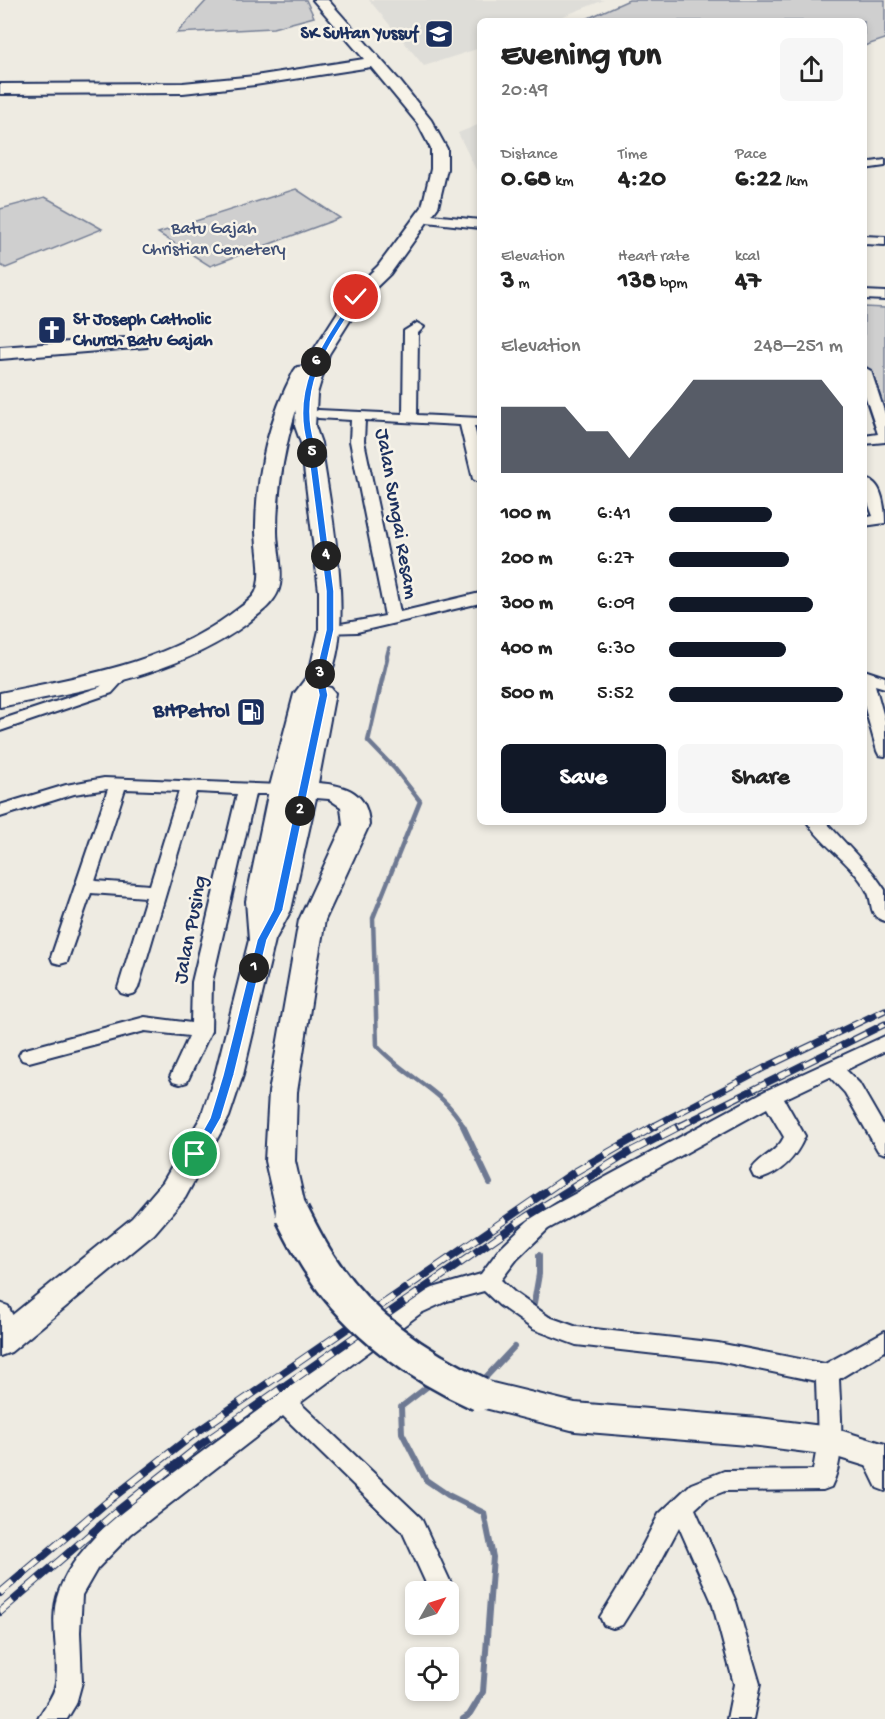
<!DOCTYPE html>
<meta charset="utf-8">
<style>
:root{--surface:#fff;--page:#f6f6f6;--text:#222;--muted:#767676;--accent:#111827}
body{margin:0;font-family:"Gochi Hand",sans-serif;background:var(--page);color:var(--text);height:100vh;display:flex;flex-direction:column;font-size:22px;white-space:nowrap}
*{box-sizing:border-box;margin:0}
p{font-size:20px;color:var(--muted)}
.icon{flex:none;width:33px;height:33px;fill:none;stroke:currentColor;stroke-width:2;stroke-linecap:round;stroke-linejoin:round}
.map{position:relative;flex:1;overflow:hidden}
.drawer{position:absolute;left:477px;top:18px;width:390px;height:807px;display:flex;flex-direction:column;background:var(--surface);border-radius:9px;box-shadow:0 3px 9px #0003}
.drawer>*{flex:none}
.needle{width:39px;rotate:51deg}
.fabs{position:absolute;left:405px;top:1581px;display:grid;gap:12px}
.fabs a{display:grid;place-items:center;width:54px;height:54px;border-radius:9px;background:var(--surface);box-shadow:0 3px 9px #0003;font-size:30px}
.pin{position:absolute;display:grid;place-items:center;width:51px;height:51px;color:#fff;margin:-26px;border:3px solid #fff;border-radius:50%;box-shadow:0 2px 6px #0007}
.km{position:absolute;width:30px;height:30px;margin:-15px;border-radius:50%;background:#222;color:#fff;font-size:16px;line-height:30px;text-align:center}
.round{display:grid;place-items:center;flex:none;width:63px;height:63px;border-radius:9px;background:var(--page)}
.summary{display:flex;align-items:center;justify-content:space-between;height:102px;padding:0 24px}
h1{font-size:33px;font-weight:700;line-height:45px}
.stats{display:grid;grid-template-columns:repeat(3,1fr);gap:9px;height:102px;padding:6px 24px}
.stats div{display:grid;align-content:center}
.stats b{font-size:26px;font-weight:700}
.stats small{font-size:16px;font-weight:400}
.stats p{font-size:16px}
.chart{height:168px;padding:12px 24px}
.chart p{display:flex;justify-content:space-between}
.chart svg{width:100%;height:108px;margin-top:6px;fill:var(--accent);opacity:.7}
.primary-button{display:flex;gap:12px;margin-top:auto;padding:12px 24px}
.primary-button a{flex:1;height:69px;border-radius:9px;background:var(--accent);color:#fff;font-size:24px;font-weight:700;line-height:69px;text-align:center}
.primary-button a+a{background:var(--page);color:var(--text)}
ul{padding:0 24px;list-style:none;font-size:20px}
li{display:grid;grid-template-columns:96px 72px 1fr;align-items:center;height:45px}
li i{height:15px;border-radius:8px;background:var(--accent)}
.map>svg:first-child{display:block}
.built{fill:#deddd8}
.green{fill:#cfcfcf;stroke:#757f96;stroke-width:1.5}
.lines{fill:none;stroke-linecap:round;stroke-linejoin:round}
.stream-far2{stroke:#6e7992;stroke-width:4}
.stream-far1{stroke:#6e7992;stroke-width:4.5}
.stream{stroke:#6e7992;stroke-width:6}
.street-casing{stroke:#1b2f5e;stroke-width:4}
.secondary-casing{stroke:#1b2f5e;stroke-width:4}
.street{fill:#f7f3e8;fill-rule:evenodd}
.secondary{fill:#f7f3e8;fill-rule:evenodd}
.rail-far1-casing{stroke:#1b2f5e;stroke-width:7}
.rail-casing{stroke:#1b2f5e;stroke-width:8}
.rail-far1{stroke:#f7f3e8;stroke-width:4.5;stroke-dasharray:14;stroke-linecap:butt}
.rail{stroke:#f7f3e8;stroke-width:6;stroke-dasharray:17;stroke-linecap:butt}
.secondary-bridge-casing{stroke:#1b2f5e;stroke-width:38;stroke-linecap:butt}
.secondary-bridge{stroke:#f7f3e8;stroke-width:33}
.route{fill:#1a73e8;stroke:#fff;stroke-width:1.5}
.labels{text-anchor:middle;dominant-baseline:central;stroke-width:5;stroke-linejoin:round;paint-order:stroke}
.far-poi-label{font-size:18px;font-weight:bold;fill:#1b2f5e;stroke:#f7f3e8;text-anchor:end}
.far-park-label{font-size:18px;fill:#3f4f75;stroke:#f7f3e8}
.street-label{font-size:21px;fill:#1b2f5e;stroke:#f7f3e8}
.poi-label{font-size:21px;font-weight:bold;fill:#1b2f5e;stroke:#f7f3e8;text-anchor:end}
</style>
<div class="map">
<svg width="885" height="1719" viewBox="0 0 885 1719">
<rect width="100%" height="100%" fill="#eeebe2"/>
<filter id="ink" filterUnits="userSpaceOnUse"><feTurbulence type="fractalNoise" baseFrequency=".0167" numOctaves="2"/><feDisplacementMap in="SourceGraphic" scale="12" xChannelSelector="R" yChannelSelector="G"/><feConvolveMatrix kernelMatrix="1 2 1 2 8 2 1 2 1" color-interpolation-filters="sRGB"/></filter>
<g filter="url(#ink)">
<g class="built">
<polygon points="369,0 604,0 551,21 480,21 480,48 424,66"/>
<polygon points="480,124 480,178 458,133"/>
</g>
<g class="green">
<polygon points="205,0 306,0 314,17 273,28 177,33 206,1"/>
<polygon points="629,0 885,0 885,39 864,46 864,21 582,21"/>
<polygon points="296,189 340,218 210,266 158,233"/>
<polygon points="45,197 102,229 6,268 0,265 0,209"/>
<polygon points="864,307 885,308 885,402 867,403 864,383"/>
</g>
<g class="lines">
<polyline class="stream-far2" points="386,660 389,648"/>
<path class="stream-far1" d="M387 658 368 741 395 769 420 801 373 918 377 1046C406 1078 442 1088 464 1127"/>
<g class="stream">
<polyline points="463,1126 490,1183"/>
<polyline points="534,1303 539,1274 539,1255"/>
<polyline points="479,1379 485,1378 514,1347"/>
<polyline points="432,1383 401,1407 402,1433 426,1480 448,1495 484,1513 493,1557 483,1692 469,1715 463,1719"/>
</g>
<g class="street-casing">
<g id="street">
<polygon points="885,160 885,166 864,169 864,163"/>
<polygon points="422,214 480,220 480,228 418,221 418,215"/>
<polygon points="864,236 885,237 885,245 864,244"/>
<polygon points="864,291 885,292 885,300 864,299"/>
<polygon points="417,323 424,327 418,333 417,415 480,418 480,426 474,426 480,450 480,483 473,479 460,425 365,420 364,441 400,612 480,593 480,603 357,632 324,633 322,630 324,627 385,616 350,441 351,420 318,418 311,414 318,410 403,414 404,331"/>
<polygon points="864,367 871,371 885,414 885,442 864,444 864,436 878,434 864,392"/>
<path d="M868 480C883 483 885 511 885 523L864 526V518L873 516 864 492V481Z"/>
<polygon points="122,668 130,673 112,693 0,731 0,720 100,687 116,670"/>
<polygon points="864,670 885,677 885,688 875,685 885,721 885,756 879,755 877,751 864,705"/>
<path d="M104 778 281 785 287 786 290 790 287 794H255L212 982 211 1031 187 1082 180 1084 173 1082 170 1077 189 1036 145 1031 29 1062 22 1060 19 1055 22 1050 145 1017 191 1023 192 982 237 794 196 792 138 988 135 993 128 995 121 993 118 988 146 897 91 893 67 962 60 964 53 962 51 957 108 789 74 794 0 817V805L66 785ZM125 789 179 791 150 885 95 881Z"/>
<path d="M807 822H826L873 873 885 890V921C867 916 874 903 867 891 853 864 824 847 807 822Z"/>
<path d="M885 1036V1051L846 1070 859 1083 885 1128V1154L878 1151 845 1093 830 1077 784 1099 805 1136C796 1157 783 1172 761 1179L754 1177 751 1171C758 1157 776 1154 784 1137L767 1108 548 1229 517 1259 501 1280 515 1293 549 1317 577 1327 718 1343 825 1364 885 1331V1351L839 1379C840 1414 847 1455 831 1487L823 1490 725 1491 707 1498 695 1509 736 1602 760 1684 753 1719H727L734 1684 712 1602 679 1527 653 1576 622 1625 613 1628 604 1625 600 1617 635 1560 659 1514 691 1484 724 1471 813 1470 818 1441 816 1381 718 1361 576 1345 533 1329 499 1305 484 1291 447 1301 421 1313 300 1403 421 1518 455 1592 452 1600 448 1601V1592H430L403 1533 283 1416 131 1534 97 1569 82 1595 80 1632 82 1682 76 1704 67 1719H38C44 1706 54 1697 56 1683 60 1653 48 1620 59 1591 69 1562 92 1540 113 1518L405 1301 433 1288 481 1274 501 1247 532 1217 765 1091Z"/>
<polygon points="0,1303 8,1306 22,1334 19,1340 11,1343 3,1340 0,1334"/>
<polygon points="873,1445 881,1448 885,1456 885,1491 877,1488 861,1455 865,1448"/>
</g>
</g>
<g class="secondary-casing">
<g id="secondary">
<path d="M313 0H328L399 80 431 120 447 149V169L438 207 390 274 363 300 329 354 317 394 315 426 321 443C329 503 359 637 324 686L331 688 335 693 318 783C347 785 368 793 369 825L325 920 315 977 297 1092 295 1161 307 1214 303 1222 292 1226 281 1222 277 1214 265 1161 269 1092 299 920 343 825 341 807 329 799 316 798 291 910 275 940 243 1075 229 1117 185 1198 154 1234 11 1352 0 1356V1325L132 1218 163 1182 201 1117 215 1075 249 940 246 901 269 790 294 694 309 674 319 630V591L301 443 295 426 296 410C284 449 277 489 277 531 277 549 283 568 280 585 277 602 260 613 248 623 175 677 86 689 0 707V693C81 676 163 664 231 614 240 607 254 599 257 589 263 570 255 544 256 525 257 472 269 418 294 371L297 367 306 366 311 354 350 293 378 266 422 207 431 169V149L418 124 371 67 255 85 183 93 0 94V84L183 83 255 76 364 59Z"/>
<polygon points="140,337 147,339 149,343 147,347 0,359 0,347"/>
<polygon points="480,1380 575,1403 759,1418 830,1427 885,1444 885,1472 830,1455 759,1446 575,1431 469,1404 464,1394 469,1384"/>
</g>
</g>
<use href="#street" class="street"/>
<use href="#secondary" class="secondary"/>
<g class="rail-far1-casing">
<g id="rail-far1">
<polyline points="652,1127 766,1067 885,1010"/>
<polyline points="678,1127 885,1024"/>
</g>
</g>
<g class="rail-casing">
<g id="rail">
<polyline points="0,1593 107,1502 194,1434 573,1173 655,1126"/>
<polyline points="0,1612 116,1512 203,1443 526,1217 628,1153 680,1126"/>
</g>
</g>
<use href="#rail-far1" class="rail-far1"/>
<use href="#rail" class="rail"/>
<g class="secondary-bridge-casing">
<path id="secondary-bridge" d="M292 1214C301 1232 310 1250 321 1266 359 1324 418 1366 480 1394"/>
</g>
<use href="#secondary-bridge" class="secondary-bridge"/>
</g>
</g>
<path class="route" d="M354 295 360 297C330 343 297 386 315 444L334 591V630L324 675 328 695 283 910 267 940 234 1075 221 1118 199 1157 195 1159 190 1154 210 1118 223 1075 257 940 273 910 319 695 315 675 326 630V591L307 444C290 386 324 341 354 295Z"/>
<defs>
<g id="school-square" transform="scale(1.5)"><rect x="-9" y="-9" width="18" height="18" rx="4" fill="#1b2f5e" stroke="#f7f3e8"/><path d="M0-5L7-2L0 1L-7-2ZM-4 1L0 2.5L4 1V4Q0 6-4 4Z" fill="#fff"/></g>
<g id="church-square" transform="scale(1.5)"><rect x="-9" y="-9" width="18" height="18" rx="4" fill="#1b2f5e" stroke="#f7f3e8"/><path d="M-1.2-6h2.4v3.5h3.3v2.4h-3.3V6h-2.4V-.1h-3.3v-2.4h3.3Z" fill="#fff"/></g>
<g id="fuel-square" transform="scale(1.5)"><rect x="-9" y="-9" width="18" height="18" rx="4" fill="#1b2f5e" stroke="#f7f3e8"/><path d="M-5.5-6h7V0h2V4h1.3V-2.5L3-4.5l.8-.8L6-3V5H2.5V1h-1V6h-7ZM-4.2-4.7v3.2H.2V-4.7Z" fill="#fff"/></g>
</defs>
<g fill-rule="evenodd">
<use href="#school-square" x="439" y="34"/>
<use href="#church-square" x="52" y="330"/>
<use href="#fuel-square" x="251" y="712"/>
</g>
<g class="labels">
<g class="far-poi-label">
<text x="418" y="34">SK Sultan Yussuf</text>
<text x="73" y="320" text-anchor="start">St Joseph Catholic<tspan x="73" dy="21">Church Batu Gajah</tspan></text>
</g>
<g class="far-park-label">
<text x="214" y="229">Batu Gajah<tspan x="214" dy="21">Christian Cemetery</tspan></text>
</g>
<g class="street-label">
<text transform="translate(395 514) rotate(80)">Jalan Sungai Resam</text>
<text transform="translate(192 930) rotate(-79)">Jalan Pusing</text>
</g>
<g class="poi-label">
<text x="230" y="712">BHPetrol</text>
</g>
</g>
</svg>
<div class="fabs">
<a><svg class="needle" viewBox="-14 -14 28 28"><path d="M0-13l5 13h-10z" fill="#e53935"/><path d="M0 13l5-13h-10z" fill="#767676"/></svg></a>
<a><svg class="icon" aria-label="locate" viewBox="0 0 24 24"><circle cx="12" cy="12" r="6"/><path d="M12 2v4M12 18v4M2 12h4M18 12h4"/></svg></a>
</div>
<div class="pin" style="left:195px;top:1154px;background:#1e9e55"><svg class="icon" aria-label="arrive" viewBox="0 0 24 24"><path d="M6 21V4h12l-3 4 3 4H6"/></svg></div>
<div class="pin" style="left:356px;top:297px;background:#d93025"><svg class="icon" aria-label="check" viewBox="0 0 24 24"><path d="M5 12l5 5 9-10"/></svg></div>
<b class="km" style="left:254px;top:968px">1</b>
<b class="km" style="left:300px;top:811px">2</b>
<b class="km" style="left:320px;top:674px">3</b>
<b class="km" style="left:326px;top:556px">4</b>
<b class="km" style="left:312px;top:453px">5</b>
<b class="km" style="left:316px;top:362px">6</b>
<section class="drawer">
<div class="summary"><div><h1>Evening run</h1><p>20:49</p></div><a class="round"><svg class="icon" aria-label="share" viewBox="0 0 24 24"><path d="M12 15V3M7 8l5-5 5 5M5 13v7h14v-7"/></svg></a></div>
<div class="stats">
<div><p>Distance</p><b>0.68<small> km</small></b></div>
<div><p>Time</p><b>4:20</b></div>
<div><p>Pace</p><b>6:22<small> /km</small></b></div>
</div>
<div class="stats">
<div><p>Elevation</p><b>3<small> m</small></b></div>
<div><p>Heart rate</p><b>138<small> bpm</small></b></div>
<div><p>kcal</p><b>47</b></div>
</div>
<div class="chart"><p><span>Elevation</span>248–251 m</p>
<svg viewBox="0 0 160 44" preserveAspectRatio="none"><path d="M0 44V17L10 17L20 17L30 17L40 27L50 27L60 38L70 27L80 17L90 6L100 6L110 6L120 6L130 6L140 6L150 6L160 17V44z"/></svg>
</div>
<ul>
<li><b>100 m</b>6:41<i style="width:59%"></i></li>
<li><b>200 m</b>6:27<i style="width:69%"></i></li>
<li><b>300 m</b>6:09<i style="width:83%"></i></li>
<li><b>400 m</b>6:30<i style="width:67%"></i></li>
<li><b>500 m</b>5:52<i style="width:100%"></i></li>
</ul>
<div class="primary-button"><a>Save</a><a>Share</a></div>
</section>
</div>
